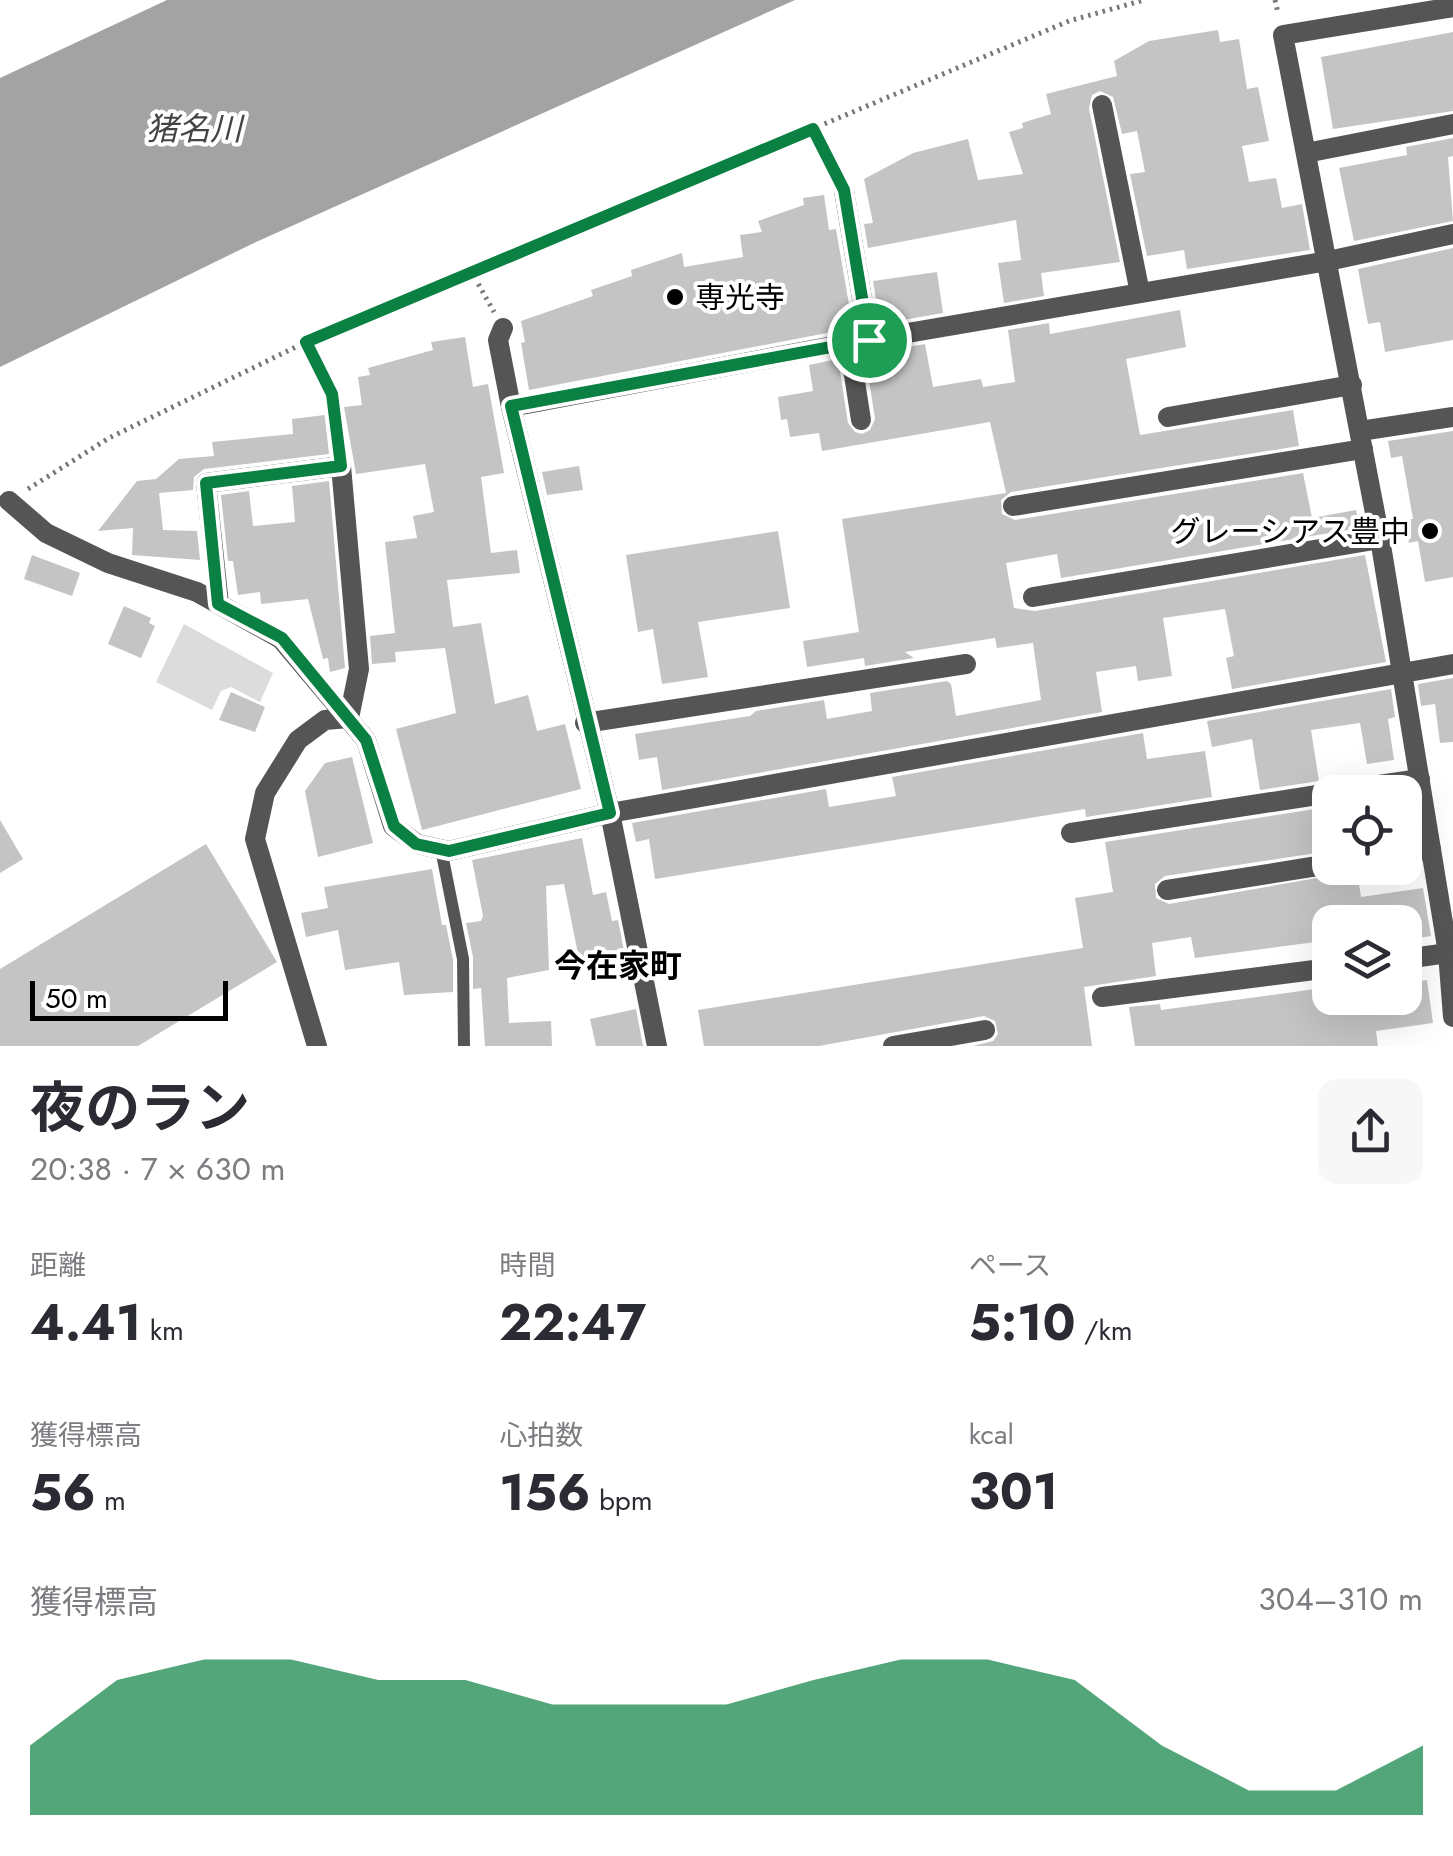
<!DOCTYPE html>
<html lang="ja">
<meta charset="utf-8">
<style>
:root{--surface:#fff;--page:#f7f7f7;--text:#2b2b33;--muted:#7c7c81;--accent:#0b8043}
body{margin:0;font-family:Jost,"Noto Sans JP",sans-serif;background:var(--page);color:var(--text);height:100vh;display:flex;flex-direction:column;font-size:38px;white-space:nowrap}
*{box-sizing:border-box;margin:0}
p{font-size:32px;color:var(--muted)}
.icon{flex:none;width:55px;height:55px;fill:none;stroke:currentColor;stroke-width:2;stroke-linecap:round;stroke-linejoin:round}
.map{position:relative;height:1046px;overflow:hidden}
.panel{display:flex;flex-direction:column;background:var(--surface);flex:1}
.panel>*{flex:none}
.tools{position:absolute;left:1312px;top:775px;display:grid;gap:20px}
.tools a{display:grid;place-items:center;width:110px;height:110px;border-radius:20px;background:var(--surface);box-shadow:0 10px 40px #0002;font-size:50px}
.scale{position:absolute;left:30px;bottom:25px;width:198px;box-sizing:border-box;padding-left:10px;border:5px solid #000;border-top:0;font-size:28px;line-height:35px;white-space:nowrap;color:#000;-webkit-text-stroke:8px #fff;paint-order:stroke}
.pin{position:absolute;display:grid;place-items:center;width:85px;height:85px;color:#fff;margin:-42px;border:5px solid #fff;border-radius:50%;box-shadow:0 2px 10px #0007}
.round{display:grid;place-items:center;flex:none;width:105px;height:105px;border-radius:20px;background:var(--page)}
.headline{display:flex;align-items:center;justify-content:space-between;height:170px;padding:0 30px}
h1{font-size:55px;font-weight:700;line-height:75px}
.stats{display:grid;grid-template-columns:repeat(3,1fr);gap:15px;height:170px;padding:10px 30px}
.stats div{display:grid;align-content:center}
.stats b{font-size:50px;font-weight:700}
.stats small{font-size:28px;font-weight:400}
.stats p{font-size:28px}
.chart{height:280px;padding:20px 30px}
.chart p{display:flex;justify-content:space-between}
.chart svg{width:100%;height:180px;margin-top:10px;fill:var(--accent);opacity:.7}
.map>svg:first-child{display:block}
.green{fill:#dcdcdc}
.water{fill:#a3a3a3}
.building{fill:#c4c4c4}
.lines{fill:none;stroke-linecap:round;stroke-linejoin:round}
.path{stroke:#777;stroke-width:5;stroke-dasharray:2.5 5;stroke-linecap:butt}
.lane{stroke:#555;stroke-width:12}
.street{stroke:#555;stroke-width:20}
.route-casing{stroke:#fff;stroke-width:20}
.route{stroke:#0b8043;stroke-width:12}
.poi-dot{fill:#000;stroke:#fff;stroke-width:4}
.labels{text-anchor:middle;dominant-baseline:central;stroke-width:8;stroke-linejoin:round;paint-order:stroke}
.poi-label{font-size:30px;fill:#000;stroke:#fff;text-anchor:start}
.water-label{font-size:32px;font-style:italic;fill:#444;stroke:#fff}
.neighbourhood-label{font-size:32px;font-weight:bold;fill:#000;stroke:#fff}
</style>
<div class="map">
<svg width="1453" height="1046" viewBox="0 0 1453 1046">
<rect width="100%" height="100%" fill="#fff"/>
<polygon class="green" points="184,624 273,673 260,702 231,687 221,691 212,710 156,682"/>
<polygon class="water" points="167,0 795,0 256,242 0,367 0,78"/>
<g class="building">
<polygon points="1218,30 1220,42 1239,39 1247,89 1258,87 1269,141 1242,146 1249,182 1276,178 1282,208 1302,204 1310,250 1187,269 1184,250 1147,256 1130,174 1145,172 1137,131 1122,134 1113,97 1100,91 1092,95 1089,108 1120,262 1041,273 1044,296 1004,303 998,263 1021,260 1016,220 868,248 864,224 873,223 864,179 913,153 968,139 978,180 1023,174 1009,132 1023,128 1022,123 1051,114 1046,94 1117,76 1114,61 1149,41"/>
<polygon points="1453,32 1453,111 1333,129 1321,57"/>
<polygon points="1453,138 1453,156 1448,157 1453,221 1354,241 1339,168 1407,155 1406,147"/>
<polygon points="824,195 829,230 836,229 853,328 529,390 521,343 525,342 521,321 593,296 591,290 632,276 631,270 682,253 684,267 743,257 740,235 762,232 758,221 804,205 803,198"/>
<polygon points="1453,248 1453,340 1385,352 1380,322 1368,324 1358,269"/>
<polygon points="937,272 943,313 880,324 873,281"/>
<polygon points="1180,310 1186,347 1126,359 1140,435 1293,410 1299,446 1011,492 1001,500 1002,514 1015,520 1303,473 1312,518 1356,510 1360,528 1061,578 1057,554 1006,563 1014,608 1035,611 1365,555 1386,662 1232,689 1226,658 1234,656 1225,609 1163,618 1172,676 1138,681 1136,666 1096,672 1102,712 662,790 657,757 639,760 635,734 750,716 756,711 824,700 827,719 872,711 870,693 947,681 951,684 956,716 1041,700 1033,643 997,648 995,638 905,652 914,658 865,666 864,658 807,667 803,641 859,632 842,519 1006,493 990,422 822,451 819,433 790,437 787,419 781,420 778,397 813,391 809,365 838,359 848,423 855,432 862,434 870,430 875,419 865,354 925,344 933,387 981,379 983,387 1015,382 1008,330 1049,323 1050,334"/>
<polygon points="465,337 473,387 488,384 504,473 481,477 491,553 517,550 520,573 447,580 453,627 481,623 495,704 528,695 537,731 565,724 581,789 422,830 396,729 456,713 445,648 395,652 396,662 372,664 370,636 395,633 385,542 417,538 413,516 434,512 425,464 356,474 344,407 362,405 358,377 370,375 368,368 433,350 431,342"/>
<polygon points="325,415 329,454 204,469 194,477 193,490 159,493 163,530 197,531 200,560 132,555 133,528 98,531 137,481 156,479 179,459 214,456 212,442 293,434 292,419"/>
<polygon points="1453,431 1453,577 1425,582 1418,541 1409,543 1405,520 1413,519 1402,456 1391,458 1388,441"/>
<polygon points="579,466 583,490 547,495 542,472"/>
<polygon points="329,481 345,668 330,672 328,658 323,659 308,599 261,604 260,592 238,595 233,561 228,561 221,495 249,491 253,526 295,522 292,486"/>
<polygon points="778,531 790,608 698,622 708,677 662,684 653,629 638,632 626,555"/>
<polygon points="32,555 80,573 72,596 24,579"/>
<polygon points="124,606 151,618 149,623 155,626 141,658 108,644"/>
<polygon points="1453,678 1453,742 1440,743 1435,704 1421,706 1418,684"/>
<polygon points="1391,689 1395,717 1388,719 1394,760 1367,764 1360,723 1311,730 1319,781 1260,790 1252,739 1212,747 1207,721"/>
<polygon points="231,692 265,707 255,732 219,720"/>
<polygon points="1143,733 1147,759 1205,751 1212,797 1086,817 1085,809 655,879 649,839 636,842 632,823 826,789 829,807 896,796 892,777"/>
<polygon points="352,757 373,843 318,857 305,791 325,763"/>
<polygon points="1328,807 1330,851 1165,876 1155,884 1156,898 1169,904 1357,871 1361,897 1423,888 1431,936 1405,940 1405,922 1330,922 1330,940 1195,958 1191,937 1152,943 1156,976 1084,987 1092,1046 973,1046 993,1041 998,1034 995,1021 984,1016 819,1046 704,1046 698,1010 1083,948 1075,898 1113,892 1105,842"/>
<polygon points="0,820 23,859 0,873"/>
<polygon points="582,838 593,895 606,892 612,921 618,920 625,956 580,964 564,884 546,886 549,970 507,978 509,1023 551,1021 552,1046 485,1046 481,988 473,989 473,957 466,923 481,921 483,916 472,860"/>
<polygon points="206,844 277,962 138,1046 0,1046 0,969"/>
<polygon points="432,869 442,925 446,925 453,960 453,992 404,995 399,962 345,970 338,930 306,937 301,913 328,908 324,887"/>
<polygon points="1427,980 1433,1023 1376,1031 1378,1046 1135,1046 1129,1007 1160,1004 1161,1010 1330,987 1330,998 1405,998 1405,983"/>
<polygon points="636,1009 643,1046 596,1046 590,1019"/>
</g>
<g class="lines">
<g class="path">
<polyline points="1275,0 1278,13"/>
<polyline points="813,129 834,171"/>
<polyline points="471,271 494,312"/>
<polyline points="306,342 325,380"/>
<polyline points="28,489 109,438 306,342 1069,21 1144,0"/>
</g>
<g class="lane">
<polyline points="332,394 341,466"/>
<polyline points="441,849 463,959 464,1046"/>
</g>
<g class="street">
<polyline points="1453,7 1283,35 1380,539 1448,953 1453,1017"/>
<polyline points="1102,105 1140,293"/>
<polyline points="1306,153 1453,124"/>
<polyline points="844,191 869,340"/>
<polyline points="503,328 498,340 511,407 610,813 657,1046"/>
<polyline points="849,343 861,420"/>
<polyline points="511,407 849,343 1328,261 1453,234"/>
<polyline points="1168,417 1352,385"/>
<polyline points="1360,431 1453,417"/>
<polyline points="9,501 46,533 108,563 197,592 281,639 366,740 393,826 417,844 449,851 610,813 1453,664"/>
<polyline points="1013,506 1363,449"/>
<polyline points="1033,597 1380,539"/>
<polyline points="219,604 206,483 341,466 359,669 349,718 325,720 298,740 265,793 255,839 317,1046"/>
<polyline points="585,723 966,664"/>
<polyline points="1331,792 1420,779"/>
<polyline points="1071,833 1330,793"/>
<polyline points="1405,853 1431,849"/>
<polyline points="1167,890 1330,864"/>
<polyline points="1405,959 1448,953"/>
<polyline points="1102,997 1330,968"/>
<polyline points="893,1046 985,1030"/>
</g>
</g>
<g class="lines">
<g class="route-casing">
<polygon id="route" points="813,129 844,190 869,340 511,406 610,813 449,851 416,844 394,826 366,740 282,638 218,604 206,483 341,466 332,394 306,342"/>
</g>
<use href="#route" class="route"/>
</g>
<g class="poi-dot">
<circle cx="675" cy="297" r="10"/>
<circle cx="1430" cy="531" r="10"/>
</g>
<g class="labels">
<g class="poi-label">
<text x="695" y="297">専光寺</text>
<text x="1410" y="531" text-anchor="end">グレーシアス豊中</text>
</g>
<g class="water-label">
<text x="194" y="129">猪名川</text>
</g>
<g class="neighbourhood-label">
<text x="618" y="966">今在家町</text>
</g>
</g>
</svg>
<div class="tools">
<a><svg class="icon" aria-label="locate" viewBox="0 0 24 24"><circle cx="12" cy="12" r="6"/><path d="M12 2v4M12 18v4M2 12h4M18 12h4"/></svg></a>
<a><svg class="icon" aria-label="layers" viewBox="0 0 24 24"><path d="M12 4l9 5-9 5-9-5zM3 14l9 5 9-5"/></svg></a>
</div>
<div class="scale">50 m</div>
<div class="pin" style="left:869px;top:340px;background:#1e9e55"><svg class="icon" aria-label="arrive" viewBox="0 0 24 24"><path d="M6 21V4h12l-3 4 3 4H6"/></svg></div>
</div>
<section class="panel">
<div class="headline"><div><h1>夜のラン</h1><p>20:38 · 7 × 630 m</p></div><a class="round"><svg class="icon" aria-label="share" viewBox="0 0 24 24"><path d="M12 15V3M7 8l5-5 5 5M5 13v7h14v-7"/></svg></a></div>
<div class="stats">
<div><p>距離</p><b>4.41<small> km</small></b></div>
<div><p>時間</p><b>22:47</b></div>
<div><p>ペース</p><b>5:10<small> /km</small></b></div>
</div>
<div class="stats">
<div><p>獲得標高</p><b>56<small> m</small></b></div>
<div><p>心拍数</p><b>156<small> bpm</small></b></div>
<div><p>kcal</p><b>301</b></div>
</div>
<div class="chart"><p><span>獲得標高</span>304–310 m</p>
<svg viewBox="0 0 160 44" preserveAspectRatio="none"><path d="M0 44V27L10 11L20 6L30 6L40 11L50 11L60 17L70 17L80 17L90 11L100 6L110 6L120 11L130 27L140 38L150 38L160 27V44z"/></svg>
</div>
</section>
